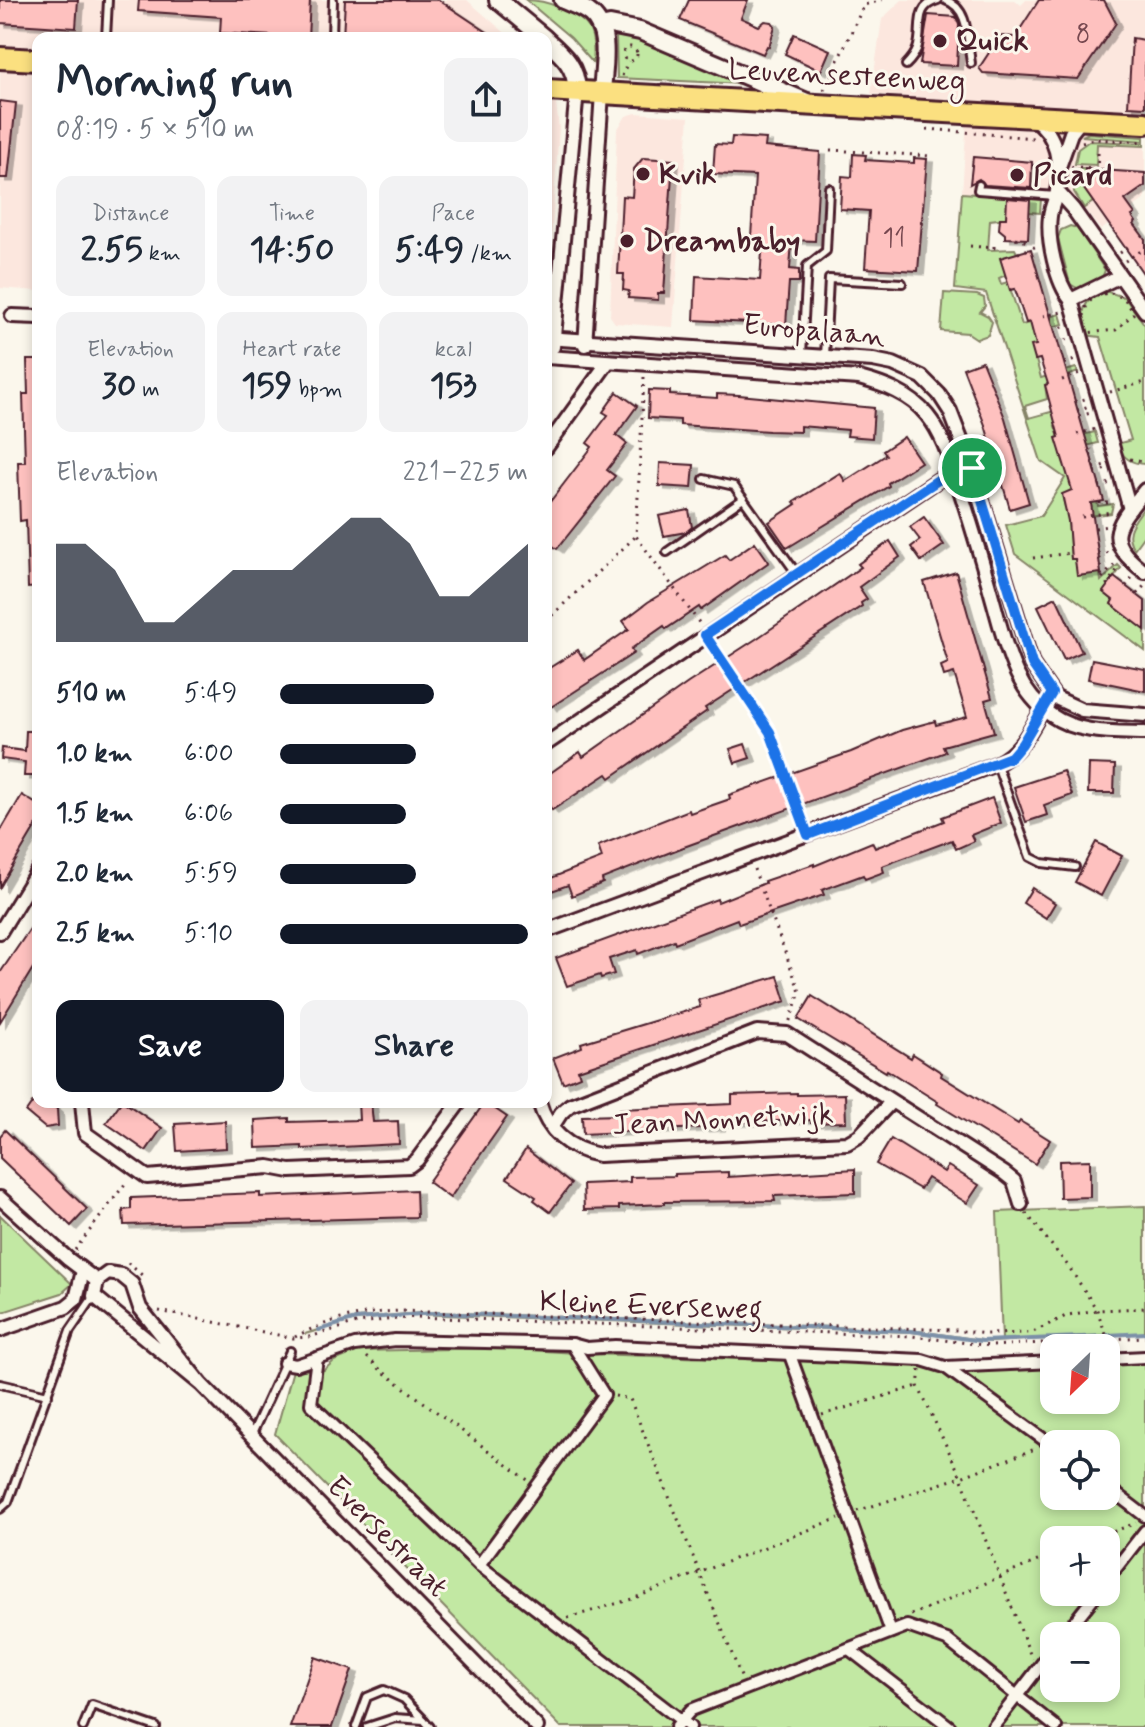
<!DOCTYPE html>
<meta charset="utf-8">
<style>
:root{--surface:#fff;--page:#f2f2f3;--text:#1f2937;--muted:#747a83;--accent:#111827}
body{margin:0;font-family:Mynerve,sans-serif;background:var(--page);color:var(--text);height:100vh;display:flex;flex-direction:column;font-size:30px;white-space:nowrap}
*{box-sizing:border-box;margin:0}
p{font-size:26px;color:var(--muted)}
.icon{flex:none;width:44px;height:44px;fill:none;stroke:currentColor;stroke-width:2;stroke-linecap:round;stroke-linejoin:round}
.map{position:relative;flex:1;overflow:hidden}
.sheet{position:absolute;left:32px;top:32px;width:520px;height:1076px;display:flex;flex-direction:column;background:var(--surface);border-radius:16px;box-shadow:0 4px 12px #0003}
.sheet>*{flex:none}
.needle{width:52px;rotate:205deg}
.tools{position:absolute;left:1040px;top:1334px;display:grid;gap:16px}
.tools a{display:grid;place-items:center;width:80px;height:80px;border-radius:16px;background:var(--surface);box-shadow:0 4px 12px #0003;font-size:40px}
.pin{position:absolute;display:grid;place-items:center;width:68px;height:68px;color:#fff;margin:-34px;border:4px solid #fff;border-radius:50%;box-shadow:0 2px 8px #0007}
.round{display:grid;place-items:center;flex:none;width:84px;height:84px;border-radius:16px;background:var(--page)}
.head{display:flex;align-items:center;justify-content:space-between;height:136px;padding:0 24px}
h1{font-size:44px;font-weight:700;line-height:60px}
.stats{display:grid;grid-template-columns:repeat(3,1fr);gap:12px;height:136px;padding:8px 24px}
.stats div{display:grid;align-content:center;border-radius:16px;background:var(--page);text-align:center}
.stats b{font-size:34px;font-weight:700}
.stats small{font-size:22px;font-weight:400}
.stats p{font-size:22px}
.chart{height:224px;padding:16px 24px}
.chart p{display:flex;justify-content:space-between}
.chart svg{width:100%;height:144px;margin-top:8px;fill:var(--accent);opacity:.7}
.action{display:flex;gap:16px;margin-top:auto;padding:16px 24px}
.action a{flex:1;height:92px;border-radius:16px;background:var(--accent);color:#fff;font-size:32px;font-weight:700;line-height:92px;text-align:center}
.action a+a{background:var(--page);color:var(--text)}
ul{padding:0 24px;list-style:none;font-size:26px}
li{display:grid;grid-template-columns:128px 96px 1fr;align-items:center;height:60px}
li i{height:20px;border-radius:10px;background:var(--accent)}
.map>svg:first-child{display:block}
.built{fill:#fce7de}
.green{fill:#c2e8a3;stroke:#868467;stroke-width:2;fill-rule:evenodd}
.lines{fill:none;stroke-linecap:round;stroke-linejoin:round}
.stream{stroke:#7b90a8;stroke-width:4}
.building{fill:#fec1bf;stroke:#4a1f2b;stroke-width:2;filter:url(#shadow)}
.service-casing{stroke:#4a1f2b;stroke-width:12}
.pedestrian-casing{stroke:#4a1f2b;stroke-width:16}
.minor-casing{stroke:#4a1f2b;stroke-width:18}
.tertiary-casing{stroke:#4a1f2b;stroke-width:22}
.primary-casing{stroke:#4a1f2b;stroke-width:26}
.path{stroke:#4a1f2b;stroke-width:3;stroke-dasharray:2 6;stroke-linecap:butt}
.service{stroke:#fbf7ec;stroke-width:6}
.pedestrian{stroke:#fbf7ec;stroke-width:10}
.minor{stroke:#fbf7ec;stroke-width:12}
.tertiary{stroke:#fbf7ec;stroke-width:16}
.primary{stroke:#fbe080;stroke-width:20}
.route-casing{stroke:#fff;stroke-width:16}
.route{stroke:#1a73e8;stroke-width:10}
.poi-dot{fill:#4a1f2b;stroke:#fbf7ec;stroke-width:3}
.labels{text-anchor:middle;dominant-baseline:central;stroke-width:6;stroke-linejoin:round;paint-order:stroke}
.number-label{font-size:26px;fill:#774850}
.poi-label{font-size:30px;font-weight:bold;fill:#4a1f2b;stroke:#fbf7ec;text-anchor:start}
.street-label{font-size:30px;fill:#4a1f2b;stroke:#fbf7ec}
</style>
<div class="map">
<svg width="1145" height="1727" viewBox="0 0 1145 1727">
<defs>
<filter id="shadow"><feDropShadow dx="6" dy="3.5" stdDeviation="0" flood-color="#0004"/></filter>
</defs>
<rect width="100%" height="100%" fill="#fbf7ec"/>
<filter id="ink" filterUnits="userSpaceOnUse"><feTurbulence type="fractalNoise" baseFrequency=".0125" numOctaves="2"/><feDisplacementMap in="SourceGraphic" scale="16" xChannelSelector="R" yChannelSelector="G"/><feConvolveMatrix kernelMatrix="1 2 1 2 8 2 1 2 1" color-interpolation-filters="sRGB"/></filter>
<g filter="url(#ink)">
<g class="built">
<polygon points="0,0 467,0 511,38 38,38 38,291 0,288"/>
<polygon points="902,0 1015,0 1021,5 1026,0 1145,0 1145,199 1101,230 1080,203 962,193 968,103 871,94 882,19"/>
<polygon points="546,73 553,80 559,128 546,313"/>
<polygon points="636,113 689,117 673,327 615,323 610,316 617,130 626,116"/>
</g>
<g class="green">
<path d="M526 0C539 0 547 2 558 7 589 20 596 29 593 63L571 38Z"/>
<polygon points="616,36 638,40 745,84 617,78"/>
<polygon points="1089,133 1144,137 1144,141 1082,136"/>
<polygon points="1089,141 1144,143 1144,146 1097,144 1096,165 1075,164 1078,149"/>
<polygon points="1074,169 1085,169 1084,189 1093,202 1084,208 1074,192"/>
<polygon points="962,193 1041,199 1040,213 1029,212 1029,207 1007,204 1006,218 990,220 988,250 1015,249 1017,253 1006,275 999,278 1001,284 1008,282 1022,325 1060,314 1063,324 1033,333 1037,345 1032,346 1041,378 1076,368 1078,372 1045,385 1047,399 1025,406 1029,418 1058,410 1062,424 1055,426 1060,440 1095,432 1098,443 1066,451 1066,456 1062,458 1064,464 1067,463 1073,489 1062,495 1065,507 1097,502 1098,506 1113,504 1111,513 1068,519 1071,559 1075,559 1078,576 1100,573 1101,581 1118,565 1121,568 1103,592 1113,600 1111,604 1145,629 1145,651 1015,554 1006,525 1041,516 1065,478 1041,461 986,293 955,289"/>
<polygon points="1070,226 1077,228 1105,270 1102,278 1079,289 1070,284 1058,238 1061,230"/>
<path d="M1105 291 1124 297 1145 325V464C1131 464 1122 457 1117 444L1131 440 1100 337 1085 335C1080 315 1082 298 1105 291Z"/>
<polygon points="944,293 977,295 984,298 985,306 980,312 988,316 992,322 988,335 977,339 968,333 941,331"/>
<path d="M1145 506V534L1134 549C1122 532 1135 521 1145 506Z"/>
<polygon points="1145,1206 1145,1333 992,1342 911,1332 416,1314 356,1320 305,1334 356,1318 435,1312 911,1330 982,1340 1002,1340 997,1212"/>
<polygon points="0,1215 72,1284 62,1293 0,1313"/>
<path d="M501 1348 590 1354 925 1365 944 1373 956 1361 1054 1358V1400H1106V1355L1145 1352V1727H561L275 1434 293 1370H324L334 1361 359 1351ZM1054 1444H1106V1496H1054ZM1054 1540H1106V1592H1054ZM1054 1636H1106V1688H1054Z"/>
</g>
<g class="lines">
<g class="stream">
<polyline points="319,1330 356,1319 435,1313 911,1331 982,1341 1106,1336"/>
<polyline points="1108,1335 1145,1333"/>
</g>
</g>
<g class="building">
<polygon points="0,0 78,0 76,28 0,23"/>
<polygon points="139,0 310,0 308,38 220,33 221,17 138,11"/>
<polygon points="345,0 439,0 496,38 343,38"/>
<polygon points="689,0 748,0 741,18 759,26 765,21 772,22 775,26 769,47 767,46 763,54 680,20"/>
<polygon points="1039,0 1104,0 1116,23 1078,79 983,73 979,68 1000,36 1015,37"/>
<polygon points="928,15 956,17 959,25 957,66 920,64"/>
<polygon points="794,34 830,50 821,71 785,54"/>
<polygon points="1132,38 1145,40 1145,107 1128,106"/>
<polygon points="0,101 16,103 8,178 0,178"/>
<polygon points="732,137 766,139 765,147 820,152 815,241 792,240 790,269 799,270 799,282 789,282 786,325 694,320 696,276 760,280 763,238 751,237 755,176 713,174 715,144 731,145"/>
<polygon points="853,154 866,155 865,160 914,163 914,158 927,159 918,271 865,268 869,211 840,209 842,176 852,177"/>
<polygon points="973,157 1032,162 1031,188 985,185 979,179 970,184"/>
<polygon points="643,158 673,160 664,293 658,293 658,300 628,298 629,291 623,290 624,274 618,274 622,196 632,197 634,169"/>
<polygon points="1085,169 1145,173 1145,186 1125,200 1135,214 1132,216 1136,222 1134,224 1145,239 1145,276 1084,189"/>
<polygon points="1007,198 1030,200 1028,239 1005,238 1005,234 999,229 1000,218 1006,218"/>
<polygon points="1031,249 1104,501 1091,503 1101,573 1077,576 1075,559 1071,559 1068,521 1062,494 1072,490 1056,438 1059,437 1056,426 1045,385 1048,384 1040,359 1035,360 1031,346 1036,345 1030,322 1026,323 1015,289 1010,290 1000,258"/>
<polygon points="27,360 38,360 38,587 28,588 26,520 20,521 18,462 25,462 23,394 28,394"/>
<polygon points="982,361 1005,418 1029,503 1010,509 985,425 963,368"/>
<polygon points="649,390 670,391 670,395 717,398 717,394 739,395 874,408 872,438 847,436 848,430 800,426 800,432 769,431 680,425 680,420 648,418"/>
<polygon points="617,392 637,406 616,435 627,444 607,470 615,476 557,549 546,541 546,507 592,447 587,443 608,415 603,412"/>
<polygon points="904,437 921,462 888,483 889,486 787,548 769,522 796,504 794,502 840,473 845,481 886,455 883,451"/>
<polygon points="660,463 694,465 692,488 659,486"/>
<polygon points="689,510 692,527 686,532 664,536 659,516"/>
<polygon points="924,517 944,545 921,561 911,547 920,540 910,527"/>
<polygon points="890,541 900,557 859,587 867,599 861,603 862,606 705,708 707,711 610,778 607,774 552,810 546,801 546,776 580,752 583,757 688,683 756,639 861,567 858,564"/>
<polygon points="755,542 769,562 701,610 699,607 666,629 664,626 631,649 634,653 551,707 546,700 546,670 578,650 584,660 629,629 623,621 648,602 725,555 729,560"/>
<polygon points="956,572 992,698 985,700 994,732 943,746 946,752 681,848 602,879 603,883 572,896 568,885 546,893 546,880 602,858 598,846 689,810 690,813 730,799 729,795 851,752 902,730 935,721 936,725 967,717 954,673 944,676 941,666 948,663 924,582"/>
<polygon points="1114,577 1145,601 1145,630 1111,604 1113,600 1103,592"/>
<polygon points="1056,597 1082,652 1064,660 1038,606"/>
<polygon points="1092,659 1145,669 1145,691 1088,679"/>
<polygon points="26,731 38,731 38,776 24,776 25,762 1,759 2,748 25,751"/>
<polygon points="745,744 750,758 735,763 730,749"/>
<polygon points="1089,764 1115,765 1114,793 1088,793"/>
<polygon points="1063,771 1072,795 1044,805 1047,815 1026,822 1014,787"/>
<polygon points="22,795 38,805 38,823 0,887 0,832"/>
<polygon points="992,798 1001,823 971,835 974,841 956,849 952,840 882,866 884,872 865,879 863,875 822,890 824,895 739,924 737,919 675,943 674,940 638,954 637,950 609,959 614,974 601,978 600,975 567,986 556,958 717,899 718,902 765,883 764,881 814,864 814,866 872,842 875,848 944,821 942,817"/>
<polygon points="1096,842 1122,856 1101,896 1075,882"/>
<polygon points="1032,888 1055,903 1046,918 1023,903"/>
<polygon points="38,917 38,960 0,1022 0,973"/>
<polygon points="778,976 786,1001 578,1070 580,1076 563,1083 553,1058 582,1047 581,1043 700,1007 698,1000"/>
<polygon points="812,996 911,1058 913,1054 942,1073 941,1076 1018,1124 1020,1121 1050,1140 1035,1164 937,1104 938,1102 887,1070 886,1072 798,1019"/>
<polygon points="797,1093 797,1095 845,1094 846,1122 811,1123 811,1120 719,1123 719,1127 583,1134 582,1116 620,1115 620,1109 732,1104 732,1095"/>
<polygon points="33,1102 48,1102 57,1109 58,1126 45,1128 26,1112"/>
<polygon points="121,1102 124,1102 162,1128 146,1151 106,1123"/>
<polygon points="358,1102 371,1102 373,1122 398,1121 399,1144 302,1149 302,1146 256,1148 255,1120 289,1118 289,1122 359,1120"/>
<polygon points="485,1102 507,1117 450,1198 428,1182"/>
<polygon points="225,1121 226,1148 177,1151 175,1124"/>
<polygon points="5,1130 87,1209 71,1226 0,1158 0,1136"/>
<polygon points="891,1139 944,1172 948,1166 979,1185 967,1203 927,1178 920,1189 876,1164"/>
<polygon points="526,1149 571,1184 550,1212 534,1200 536,1197 507,1178"/>
<polygon points="1090,1160 1090,1197 1060,1198 1059,1161"/>
<polygon points="855,1169 855,1193 774,1196 775,1201 664,1202 664,1204 619,1206 619,1209 584,1210 583,1184 630,1182 630,1177 675,1176 675,1174 728,1172 728,1177"/>
<polygon points="416,1190 417,1217 124,1225 123,1210 131,1209 131,1198 260,1193 260,1197"/>
<polygon points="315,1657 352,1670 332,1727 290,1727"/>
</g>
<g class="lines">
<g class="service-casing">
<g id="service">
<path d="M945 0C970 8 967 40 971 63"/>
<polyline points="106,38 108,0"/>
<polyline points="332,38 333,0"/>
<path d="M906 65C910 61 915 55 917 49 924 30 912 7 938 0"/>
<polyline points="979,185 978,190 1056,196"/>
<polyline points="802,354 807,266 826,251 829,188"/>
<polyline points="825,356 829,279 902,283"/>
<polyline points="704,479 734,486 797,574"/>
<polyline points="667,552 743,499"/>
<polyline points="997,765 1030,857 1042,863 1075,867"/>
<polyline points="0,1384 48,1395"/>
<polyline points="252,1434 290,1351"/>
<polyline points="0,1509 8,1502 70,1331 94,1296"/>
<polyline points="83,1727 92,1705 156,1727"/>
<polyline points="356,1727 367,1697 384,1690 404,1699 424,1720"/>
<polyline points="367,1727 395,1718 424,1720 430,1727"/>
</g>
</g>
<g class="pedestrian-casing">
<g id="pedestrian">
<polyline points="790,1355 891,1632"/>
<polyline points="317,1358 355,1345 395,1340 572,1344 587,1348 615,1346 922,1360 945,1367 1054,1447"/>
<polyline points="1106,1359 1145,1357"/>
<polyline points="284,1363 296,1365 317,1358 311,1404 479,1565 690,1727"/>
<polyline points="945,1367 1054,1362"/>
<polyline points="1106,1486 1145,1516"/>
<polyline points="479,1565 604,1395 572,1344"/>
<polyline points="1106,1581 1145,1531"/>
<polyline points="1063,1636 1098,1592"/>
<polyline points="849,1649 950,1727"/>
<polyline points="676,1727 691,1710 907,1626 947,1640 1056,1727"/>
<polyline points="993,1727 1054,1648"/>
</g>
</g>
<g class="minor-casing">
<g id="minor">
<path d="M1034 119C1057 133 1062 166 1057 192 1055 200 1051 208 1050 216 1047 239 1056 282 1071 300L1130 509"/>
<polyline points="1059,167 1071,133 1082,119"/>
<polyline points="1057,191 1073,209 1145,311"/>
<polyline points="1071,300 1120,276"/>
<polyline points="12,316 38,317"/>
<polyline points="546,338 873,360 893,364 922,377 939,394 950,411 972,468 1032,664 1052,693 1056,698 1082,710 1145,715"/>
<polyline points="585,345 602,93"/>
<polyline points="553,347 577,91"/>
<path d="M546 357 859 378C885 385 910 394 927 415 945 437 952 467 961 493 975 536 987 578 999 622 1009 657 1019 693 1051 715 1078 734 1113 732 1145 733"/>
<polyline points="546,448 608,362"/>
<path d="M1145 490C1116 526 1101 539 1145 572"/>
<polyline points="546,744 938,480 961,471"/>
<path d="M546 931 996 764C1022 752 1032 727 1046 703"/>
<polyline points="0,932 38,870"/>
<polyline points="82,1102 85,1133 147,1177 269,1167 290,1171 409,1166 417,1160 460,1102"/>
<path d="M539 1102C548 1133 569 1149 599 1155L847 1143 859 1136 891 1102"/>
<polyline points="552,1127 561,1113 570,1105 757,1032 787,1034 1004,1173 1014,1181 1021,1204"/>
<polyline points="0,1198 68,1259 97,1281"/>
<polyline points="0,1330 66,1307 76,1299 83,1271"/>
<polyline points="201,1384 94,1296 97,1281 108,1273 121,1275 132,1284 140,1308 201,1384 537,1727"/>
</g>
</g>
<g class="tertiary-casing">
<g id="tertiary">
<polyline points="498,0 544,38"/>
<path d="M563 0C572 4 583 7 591 14 612 32 603 69 602 93"/>
<polyline points="600,27 610,25 640,31 807,102"/>
<path d="M546 40C564 56 576 66 577 91"/>
</g>
</g>
<g class="primary-casing">
<g id="primary">
<polyline points="0,58 38,60"/>
<polyline points="546,90 1145,123"/>
</g>
</g>
<g class="path">
<circle cx="630" cy="54" r="7"/>
<polyline points="622,76 628,61"/>
<polyline points="824,90 864,5 882,0"/>
<polyline points="927,129 1034,138"/>
<polyline points="1082,142 1094,139 1145,142"/>
<polyline points="830,150 932,156"/>
<polyline points="1032,166 1046,167"/>
<polyline points="1071,167 1098,168 1098,152"/>
<polyline points="1016,238 1027,242"/>
<polyline points="970,246 994,248 994,246"/>
<polyline points="1018,253 1040,245"/>
<polyline points="1120,253 1130,246"/>
<polyline points="1125,261 1141,251"/>
<path d="M1111 293 1124 298 1134 313 1116 330 1086 333C1080 311 1087 294 1111 293Z"/>
<polyline points="1043,316 1062,312"/>
<polyline points="1054,330 1066,326"/>
<polyline points="1058,342 1069,339"/>
<polyline points="1064,363 1076,360"/>
<polyline points="644,377 636,536 700,624"/>
<polyline points="1062,380 1080,373"/>
<polyline points="1110,392 1145,382"/>
<polyline points="1075,402 1088,398"/>
<polyline points="1077,410 1089,406"/>
<polyline points="1079,416 1091,413"/>
<polyline points="1077,434 1096,429"/>
<polyline points="1090,455 1093,454 1091,449"/>
<polyline points="1130,459 1145,463"/>
<polyline points="1094,468 1106,465"/>
<polyline points="1095,472 1107,469"/>
<polyline points="1099,486 1111,483"/>
<polyline points="1100,502 1100,504 1113,502"/>
<polyline points="1082,517 1111,512"/>
<polyline points="1095,528 1107,526"/>
<polyline points="1098,554 1110,552"/>
<polyline points="1033,558 1070,553"/>
<polyline points="1099,558 1102,578"/>
<polyline points="1102,578 1116,563"/>
<polyline points="1108,585 1107,584 1120,566"/>
<polyline points="1126,586 1133,576"/>
<polyline points="1137,594 1145,585"/>
<polyline points="546,621 636,536"/>
<polyline points="714,648 770,732 803,821"/>
<polyline points="754,869 800,992 789,1023"/>
<polyline points="1026,1213 1069,1267 1097,1310 1108,1340"/>
<polyline points="75,1250 128,1180"/>
<polyline points="128,1263 143,1276"/>
<polyline points="159,1311 293,1338 309,1337 357,1323 416,1317 911,1336 991,1346 1145,1337"/>
<path d="M295 1337C328 1319 364 1312 401 1311L956 1330 985 1334 1031 1333 1068 1315 1097 1310 1145 1308"/>
<polyline points="367,1357 382,1371 529,1481"/>
<polyline points="920,1370 918,1386 961,1477 1032,1659"/>
<polyline points="615,1396 630,1399 742,1679"/>
<polyline points="822,1415 918,1386"/>
<polyline points="857,1511 961,1477 1035,1449"/>
<polyline points="1091,1540 1136,1523"/>
<polyline points="911,1615 1054,1554"/>
<polyline points="568,1618 632,1599 839,1518"/>
</g>
<use href="#service" class="service"/>
<use href="#pedestrian" class="pedestrian"/>
<use href="#minor" class="minor"/>
<use href="#tertiary" class="tertiary"/>
<use href="#primary" class="primary"/>
</g>
</g>
<g class="lines" filter="url(#ink)">
<g class="route-casing">
<polygon id="route" points="972,468 1032,664 1052,693 1022,744 1011,757 808,835 770,732 705,635 938,480"/>
</g>
<use href="#route" class="route"/>
</g>
<g class="poi-dot">
<circle cx="940" cy="41" r="8"/>
<circle cx="643" cy="174" r="8"/>
<circle cx="1017" cy="175" r="8"/>
<circle cx="627" cy="241" r="8"/>
</g>
<g class="labels">
<g class="number-label">
<text x="1083" y="35">8</text>
<text x="894" y="239">11</text>
</g>
<g class="poi-label">
<text x="956" y="41">Quick</text>
<text x="659" y="174">Kvik</text>
<text x="1033" y="175">Picard</text>
<text x="643" y="241">Dreambaby</text>
</g>
<g class="street-label">
<text transform="translate(847 76) rotate(3)">Leuvensesteenweg</text>
<text transform="translate(814 331) rotate(5)">Europalaan</text>
<text transform="translate(723 1120) rotate(-3)">Jean Monnetwijk</text>
<text transform="translate(651 1306) rotate(2)">Kleine Everseweg</text>
<text transform="translate(387 1537) rotate(45)">Eversestraat</text>
</g>
</g>
</svg>
<div class="tools">
<a><svg class="needle" viewBox="-14 -14 28 28"><path d="M0-13l5 13h-10z" fill="#e53935"/><path d="M0 13l5-13h-10z" fill="#747a83"/></svg></a>
<a><svg class="icon" aria-label="locate" viewBox="0 0 24 24"><circle cx="12" cy="12" r="6"/><path d="M12 2v4M12 18v4M2 12h4M18 12h4"/></svg></a>
<a>+</a>
<a>−</a>
</div>
<div class="pin" style="left:972px;top:468px;background:#1e9e55"><svg class="icon" aria-label="arrive" viewBox="0 0 24 24"><path d="M6 21V4h12l-3 4 3 4H6"/></svg></div>
<section class="sheet">
<div class="head"><div><h1>Morning run</h1><p>08:19 · 5 × 510 m</p></div><a class="round"><svg class="icon" aria-label="share" viewBox="0 0 24 24"><path d="M12 15V3M7 8l5-5 5 5M5 13v7h14v-7"/></svg></a></div>
<div class="stats">
<div><p>Distance</p><b>2.55<small> km</small></b></div>
<div><p>Time</p><b>14:50</b></div>
<div><p>Pace</p><b>5:49<small> /km</small></b></div>
</div>
<div class="stats">
<div><p>Elevation</p><b>30<small> m</small></b></div>
<div><p>Heart rate</p><b>159<small> bpm</small></b></div>
<div><p>kcal</p><b>153</b></div>
</div>
<div class="chart"><p><span>Elevation</span>221–225 m</p>
<svg viewBox="0 0 160 44" preserveAspectRatio="none"><path d="M0 44V14L10 14L20 22L30 38L40 38L50 30L60 22L70 22L80 22L90 14L100 6L110 6L120 14L130 30L140 30L150 22L160 14V44z"/></svg>
</div>
<ul>
<li><b>510 m</b>5:49<i style="width:62%"></i></li>
<li><b>1.0 km</b>6:00<i style="width:55%"></i></li>
<li><b>1.5 km</b>6:06<i style="width:51%"></i></li>
<li><b>2.0 km</b>5:59<i style="width:55%"></i></li>
<li><b>2.5 km</b>5:10<i style="width:100%"></i></li>
</ul>
<div class="action"><a>Save</a><a>Share</a></div>
</section>
</div>
